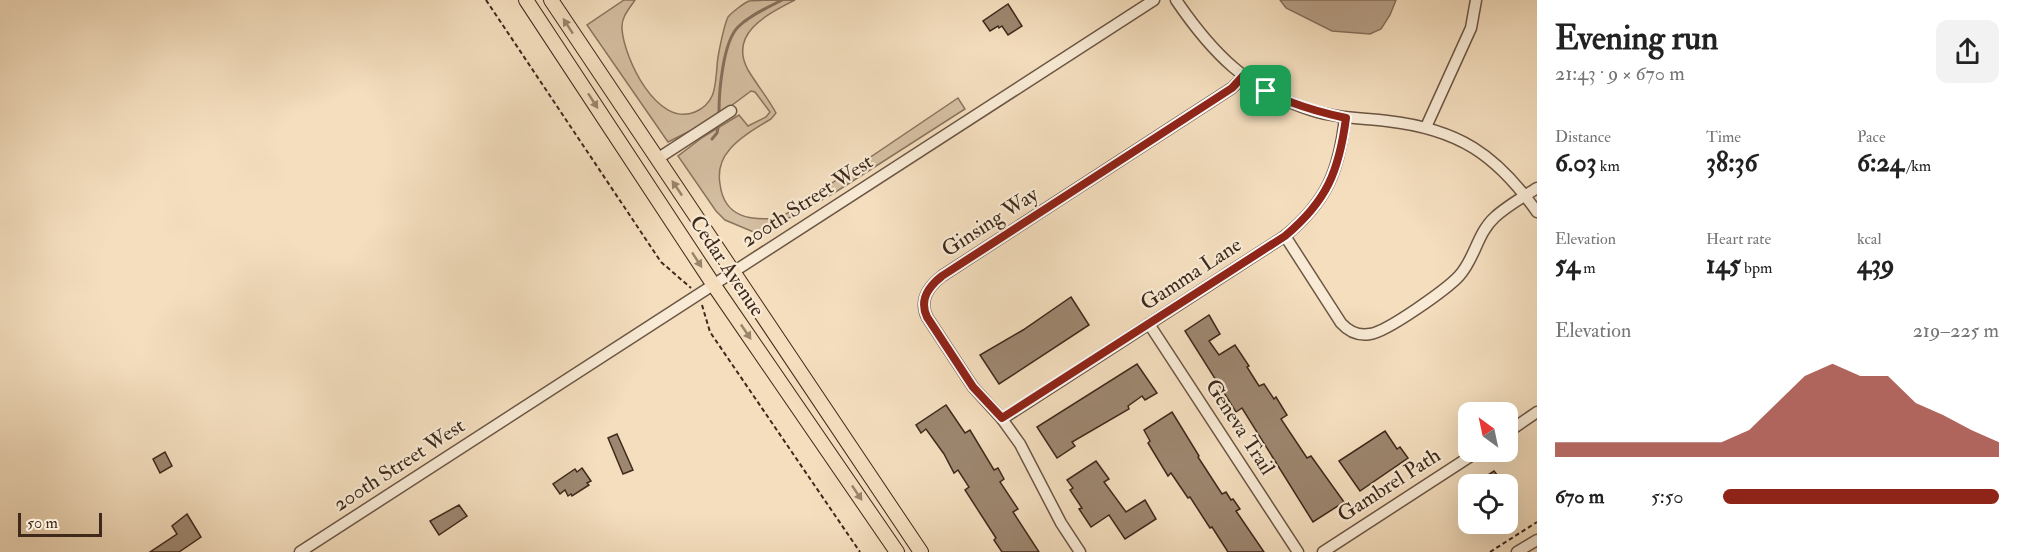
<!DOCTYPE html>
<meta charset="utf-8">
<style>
:root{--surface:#fff;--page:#f2f2f2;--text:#222;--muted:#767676;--accent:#8f2418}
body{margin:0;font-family:"IM FELL Double Pica",serif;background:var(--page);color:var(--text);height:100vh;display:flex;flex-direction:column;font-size:22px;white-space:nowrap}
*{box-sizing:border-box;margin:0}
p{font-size:20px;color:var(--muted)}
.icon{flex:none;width:33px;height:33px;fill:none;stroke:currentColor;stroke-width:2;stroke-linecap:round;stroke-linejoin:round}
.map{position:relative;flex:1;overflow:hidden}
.panel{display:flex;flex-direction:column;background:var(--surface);width:480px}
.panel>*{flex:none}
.needle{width:39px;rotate:327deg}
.fabs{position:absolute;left:1458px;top:402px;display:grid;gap:12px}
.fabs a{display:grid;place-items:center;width:60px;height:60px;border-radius:12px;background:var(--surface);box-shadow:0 6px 24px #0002;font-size:30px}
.scale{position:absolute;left:18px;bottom:15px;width:84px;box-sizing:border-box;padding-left:6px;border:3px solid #3e291b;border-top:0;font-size:16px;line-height:21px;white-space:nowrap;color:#3e291b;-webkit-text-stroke:4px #f8ead5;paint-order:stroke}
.pin{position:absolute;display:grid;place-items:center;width:51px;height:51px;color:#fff;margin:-26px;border-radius:12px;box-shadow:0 3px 9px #0006}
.round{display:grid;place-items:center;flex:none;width:63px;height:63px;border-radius:12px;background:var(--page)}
.overview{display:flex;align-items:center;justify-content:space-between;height:102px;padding:0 18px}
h1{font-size:33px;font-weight:700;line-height:45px}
.stats{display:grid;grid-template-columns:repeat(3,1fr);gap:9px;height:102px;padding:6px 18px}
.stats div{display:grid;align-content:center}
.stats b{font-size:26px;font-weight:700}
.stats small{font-size:16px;font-weight:400}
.stats p{font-size:16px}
.chart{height:168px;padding:12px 18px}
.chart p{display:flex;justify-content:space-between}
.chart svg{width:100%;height:108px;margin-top:6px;fill:var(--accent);opacity:.7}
ul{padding:0 18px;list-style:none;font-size:20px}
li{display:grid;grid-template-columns:96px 72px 1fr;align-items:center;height:45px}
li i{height:15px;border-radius:8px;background:var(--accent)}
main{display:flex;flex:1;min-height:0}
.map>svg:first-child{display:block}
.green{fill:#d5bfa2;stroke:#8a745e;stroke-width:1.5}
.water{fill:#b6a087;stroke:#86705c;stroke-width:1.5}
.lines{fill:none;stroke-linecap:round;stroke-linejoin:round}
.stream{stroke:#86705c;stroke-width:3}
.building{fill:#9d8770;stroke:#3e291b;stroke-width:1.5}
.minor-casing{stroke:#6c5644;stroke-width:13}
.major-casing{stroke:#3e291b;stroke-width:16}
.path{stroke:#3e291b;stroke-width:2;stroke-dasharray:4.5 3;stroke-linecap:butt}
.minor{stroke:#f8ead5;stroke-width:10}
.major{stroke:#f4debe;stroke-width:14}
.oneway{fill:#99846c}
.route-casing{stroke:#fff;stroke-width:12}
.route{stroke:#8f2418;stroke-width:8}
.labels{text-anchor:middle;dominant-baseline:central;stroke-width:4.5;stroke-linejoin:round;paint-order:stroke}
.street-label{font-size:21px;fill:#3e291b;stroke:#f8ead5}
</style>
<main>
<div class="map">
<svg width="1537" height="552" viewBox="0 0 1537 552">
<rect width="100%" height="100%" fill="#f4debe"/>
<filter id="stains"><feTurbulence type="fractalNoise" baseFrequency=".00333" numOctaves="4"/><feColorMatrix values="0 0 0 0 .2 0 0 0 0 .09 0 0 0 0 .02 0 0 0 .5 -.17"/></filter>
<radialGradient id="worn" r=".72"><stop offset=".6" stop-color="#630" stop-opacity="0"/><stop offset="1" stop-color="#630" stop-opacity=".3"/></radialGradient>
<path class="green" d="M624 0H635C629 9 621 17 622 29 624 58 657 128 695 112 716 103 715 86 717 67 717 58 724 25 728 17 731 13 744 3 749 1 759 0 784 0 795 0 768 14 728 33 748 70 757 85 768 98 776 113L771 119C757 127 740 137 730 149 721 159 718 172 720 184 724 218 751 221 780 218L958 98 965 109 834 193 780 223 763 236 725 220 716 211 678 156 703 137 739 115 748 126 766 117 770 112 755 92 751 91 712 120 668 142 587 25Z"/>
<polygon class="water" points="1280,0 1396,0 1390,15 1381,29 1370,34 1332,31 1286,8"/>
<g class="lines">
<g class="stream">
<path d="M719 112C719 91 723 42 738 27 750 15 767 8 782 0"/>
<polyline points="712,139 717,133 718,128"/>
</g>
</g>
<g class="building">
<polygon points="1008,4 1022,26 1008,35 1002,26 999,28 998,26 990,31 983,21"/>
<polygon points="1071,297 1089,325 999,384 980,355 1023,330"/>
<polygon points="1209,315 1220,334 1209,341 1219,355 1235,345 1249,366 1247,367 1259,386 1264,384 1274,399 1276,397 1287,415 1281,419 1307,458 1311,456 1344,502 1313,522 1242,408 1236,412 1185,331"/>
<polygon points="1137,364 1157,393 1145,400 1142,396 1128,406 1129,409 1072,442 1075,446 1057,458 1037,427"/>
<polygon points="946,405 965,433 970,430 994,470 998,468 1004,479 1000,482 1018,509 1013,512 1039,552 1002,552 994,540 996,538 965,490 969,487 958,470 954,473 944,454 926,429 921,433 916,425"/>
<polygon points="1172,412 1199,456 1198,457 1222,494 1226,492 1231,500 1233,499 1240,509 1236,511 1264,552 1228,552 1212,527 1210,528 1190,497 1188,498 1171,473 1168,476 1148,443 1150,441 1144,430"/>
<polygon points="1385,431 1397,449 1400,447 1408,458 1360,491 1339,461"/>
<polygon points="617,434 633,470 623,474 608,438"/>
<polygon points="165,452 172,466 160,473 153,459"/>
<polygon points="1096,461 1109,479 1104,482 1126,512 1145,500 1156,519 1125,539 1109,515 1091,527 1079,509 1082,508 1070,490 1073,488 1067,480"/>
<polygon points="582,468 591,481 587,483 589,485 572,496 571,494 568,496 565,490 560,494 553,484 575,469 577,472"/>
<polygon points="1494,471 1504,484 1474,484"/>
<polygon points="459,505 467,516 439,535 430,521"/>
<polygon points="187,514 201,537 179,552 150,552 177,534 172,526"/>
</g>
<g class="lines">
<g class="minor-casing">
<g id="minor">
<path d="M1176 0C1212 53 1248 90 1311 110 1336 118 1361 118 1387 121 1458 129 1496 154 1537 212"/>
<polyline points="1426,127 1471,28 1476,0"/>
<polyline points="657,159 731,111"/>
<path d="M1285 236 1341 323C1349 332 1358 336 1370 334 1387 332 1447 289 1459 276 1475 259 1477 233 1495 217 1507 206 1523 197 1537 188"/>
<polyline points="1149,324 1298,552"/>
<path d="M1002 419 1285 236C1327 201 1339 171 1345 118"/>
<polyline points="1508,432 1537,412"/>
<polyline points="300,552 1154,0"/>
<path d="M1080 552 1061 523 1020 444 1002 419 973 387 927 317C919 300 928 287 942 276L1232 88 1243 77"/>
<polyline points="1323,552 1477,452"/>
<polyline points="1517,552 1537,540"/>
</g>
</g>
<g class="major-casing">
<g id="major">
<polyline points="526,0 713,284 897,552"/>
<polyline points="551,0 921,552"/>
</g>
</g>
<g class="path">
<polyline points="486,0 661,262 691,288"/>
<polyline points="702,305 710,332 860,552"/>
<polyline points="1490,552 1537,522"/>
</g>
<use href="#minor" class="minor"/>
<use href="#major" class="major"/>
</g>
<defs><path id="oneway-solid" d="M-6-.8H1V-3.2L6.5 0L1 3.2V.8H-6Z" transform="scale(1.5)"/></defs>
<g class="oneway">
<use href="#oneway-solid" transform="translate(568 26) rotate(-123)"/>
<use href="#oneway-solid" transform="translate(593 101) rotate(57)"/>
<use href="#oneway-solid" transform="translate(677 188) rotate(-124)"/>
<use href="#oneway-solid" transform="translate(697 260) rotate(57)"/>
<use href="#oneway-solid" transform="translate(746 332) rotate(56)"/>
<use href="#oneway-solid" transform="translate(857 493) rotate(56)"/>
</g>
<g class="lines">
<g class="route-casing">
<path id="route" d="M1243 76C1274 99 1309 110 1346 118 1339 171 1327 201 1285 236L1002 418 973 387 927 317C919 300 928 287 942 276L1232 88Z"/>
</g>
<use href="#route" class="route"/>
</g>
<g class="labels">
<g class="street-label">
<text transform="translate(807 201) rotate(-33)">200th Street West</text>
<text transform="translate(990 222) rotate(-33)">Ginsing Way</text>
<text transform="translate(727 266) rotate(56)">Cedar Avenue</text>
<text transform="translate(1191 274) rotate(-33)">Gamma Lane</text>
<text transform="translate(1240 427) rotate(57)">Geneva Trail</text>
<text transform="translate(399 465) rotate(-33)">200th Street West</text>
<text transform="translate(1389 485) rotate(-33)">Gambrel Path</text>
</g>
</g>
<rect width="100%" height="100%" filter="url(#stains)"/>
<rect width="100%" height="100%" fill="url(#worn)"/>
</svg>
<div class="fabs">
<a><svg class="needle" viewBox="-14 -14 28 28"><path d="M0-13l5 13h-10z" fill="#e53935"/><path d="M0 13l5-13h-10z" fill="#767676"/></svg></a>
<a><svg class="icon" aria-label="locate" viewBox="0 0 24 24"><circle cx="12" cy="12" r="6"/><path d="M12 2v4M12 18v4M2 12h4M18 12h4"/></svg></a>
</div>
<div class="scale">50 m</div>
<div class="pin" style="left:1266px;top:91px;background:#1e9e55"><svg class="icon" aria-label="arrive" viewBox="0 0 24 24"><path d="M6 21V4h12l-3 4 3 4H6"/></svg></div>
</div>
<section class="panel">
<div class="overview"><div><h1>Evening run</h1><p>21:43 · 9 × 670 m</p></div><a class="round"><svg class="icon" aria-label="share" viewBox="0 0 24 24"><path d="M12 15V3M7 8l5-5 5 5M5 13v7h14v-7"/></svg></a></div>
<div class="stats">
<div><p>Distance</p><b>6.03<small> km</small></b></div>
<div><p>Time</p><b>38:36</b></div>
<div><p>Pace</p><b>6:24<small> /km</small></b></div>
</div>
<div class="stats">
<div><p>Elevation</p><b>54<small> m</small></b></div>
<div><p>Heart rate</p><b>145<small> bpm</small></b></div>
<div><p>kcal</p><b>439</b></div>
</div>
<div class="chart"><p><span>Elevation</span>219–225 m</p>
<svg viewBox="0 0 160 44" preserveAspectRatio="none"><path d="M0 44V38L10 38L20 38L30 38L40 38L50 38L60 38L70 33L80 22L90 11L100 6L110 11L120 11L130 22L140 27L150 33L160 38V44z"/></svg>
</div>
<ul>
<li><b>670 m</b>5:50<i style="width:100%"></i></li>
</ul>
</section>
</main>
